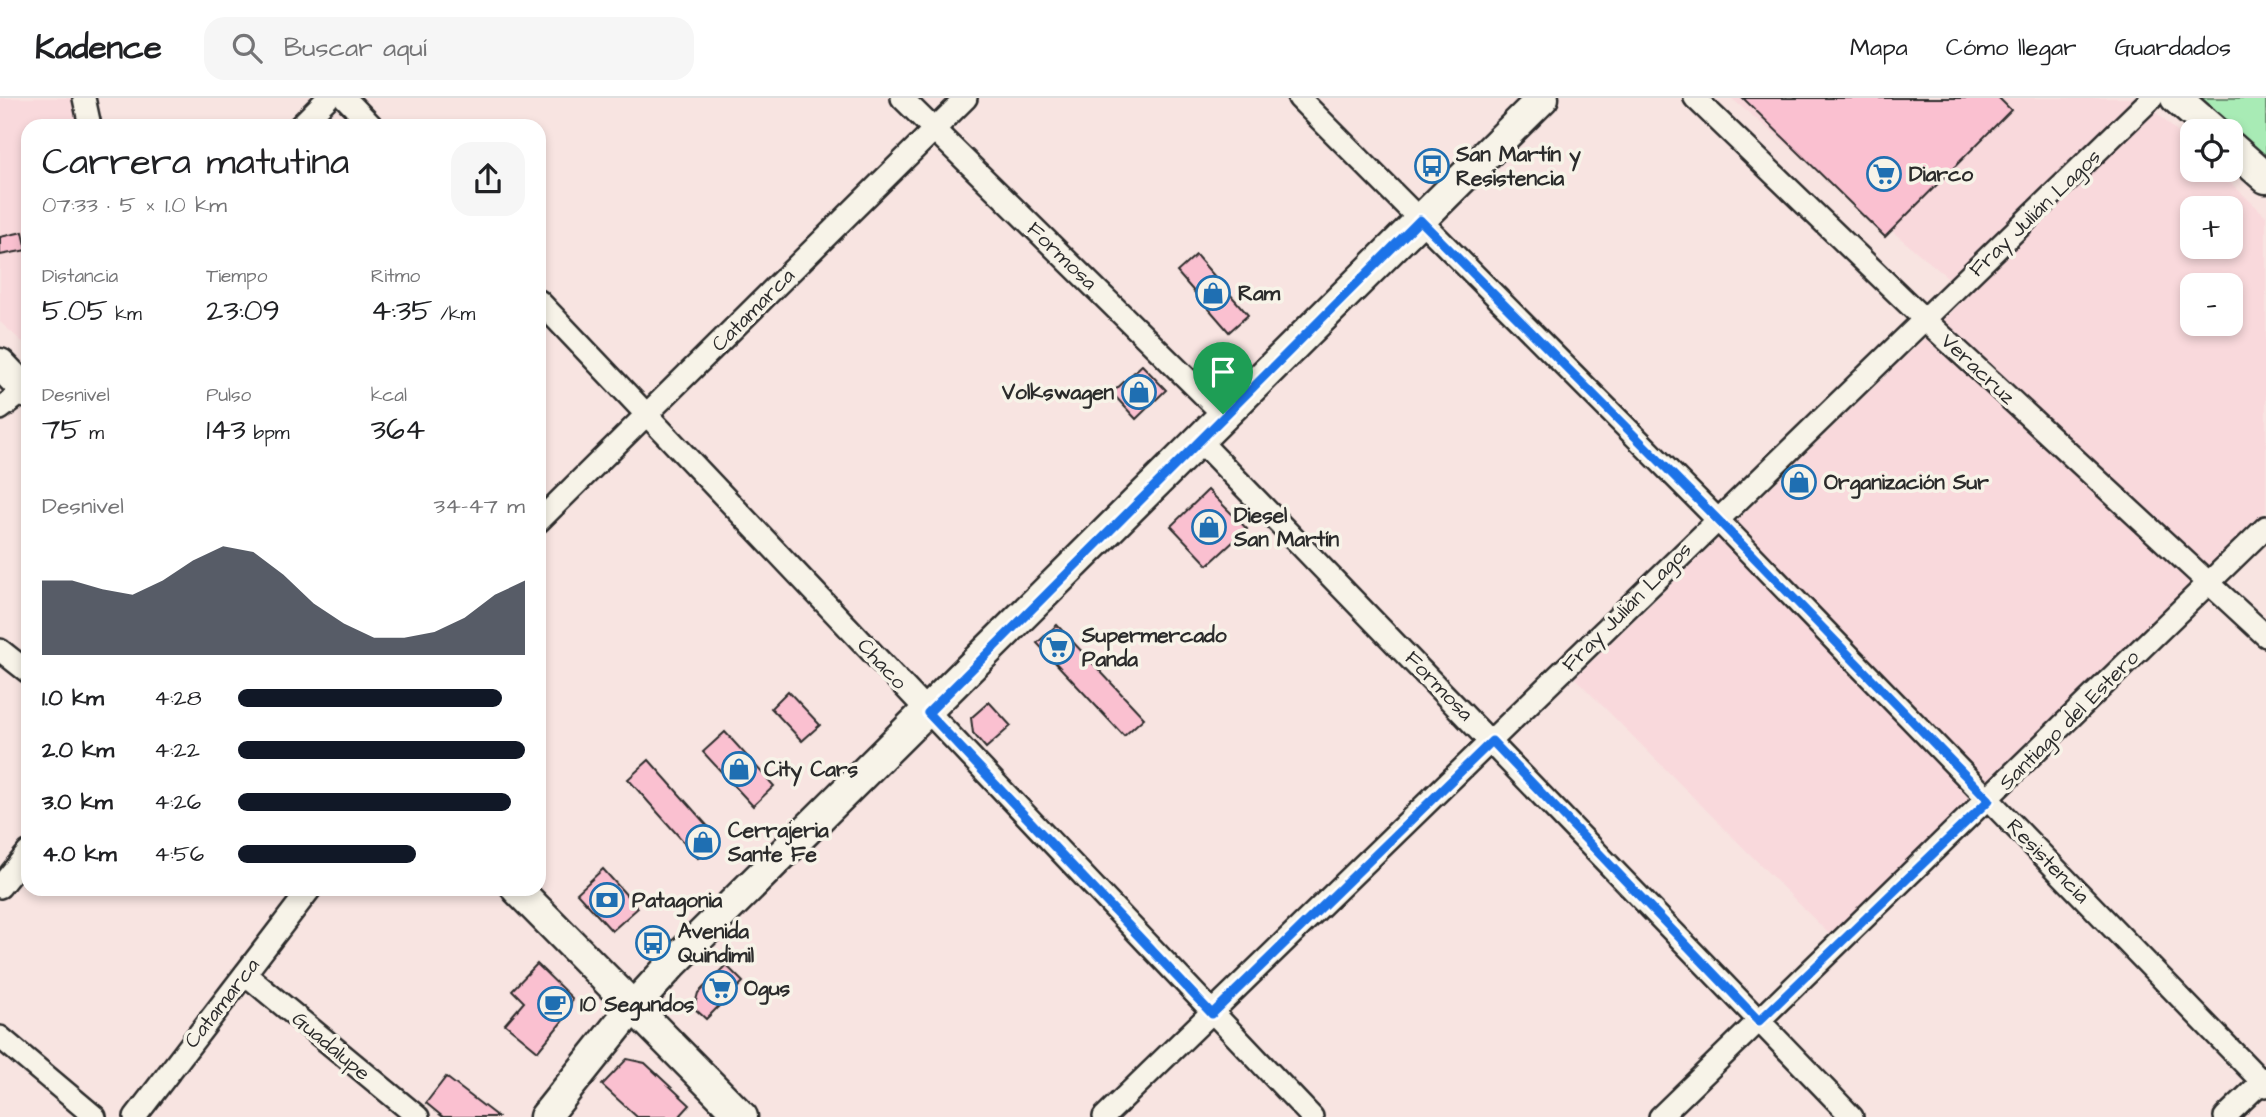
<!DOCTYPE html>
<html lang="es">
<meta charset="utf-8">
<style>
:root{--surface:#fff;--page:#f6f6f6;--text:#202124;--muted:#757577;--line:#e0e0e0;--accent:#111827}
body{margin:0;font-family:"Architects Daughter",sans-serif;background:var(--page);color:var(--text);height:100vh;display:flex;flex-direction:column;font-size:26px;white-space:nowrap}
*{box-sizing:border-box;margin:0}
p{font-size:23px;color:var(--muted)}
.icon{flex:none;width:38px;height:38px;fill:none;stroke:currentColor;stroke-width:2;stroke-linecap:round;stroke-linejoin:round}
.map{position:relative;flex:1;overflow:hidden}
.panel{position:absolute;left:21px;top:21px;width:525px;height:777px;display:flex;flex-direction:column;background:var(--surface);border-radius:21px;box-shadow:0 4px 10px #0003}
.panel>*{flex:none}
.fabs{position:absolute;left:2180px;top:21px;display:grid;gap:14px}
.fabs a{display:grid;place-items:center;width:63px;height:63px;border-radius:14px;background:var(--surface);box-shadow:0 4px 10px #0003;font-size:35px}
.pin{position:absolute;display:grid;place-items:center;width:60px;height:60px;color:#fff;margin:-72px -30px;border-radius:50% 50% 50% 0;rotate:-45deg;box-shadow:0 0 7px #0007}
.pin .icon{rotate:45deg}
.round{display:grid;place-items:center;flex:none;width:74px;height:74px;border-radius:21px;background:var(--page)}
.headline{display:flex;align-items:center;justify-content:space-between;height:119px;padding:0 21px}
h1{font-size:38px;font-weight:600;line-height:52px}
.metrics{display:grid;grid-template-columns:repeat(3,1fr);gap:10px;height:119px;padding:7px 21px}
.metrics div{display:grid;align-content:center}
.metrics b{font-size:30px;font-weight:600}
.metrics small{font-size:19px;font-weight:400}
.metrics p{font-size:19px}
.chart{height:196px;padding:14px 21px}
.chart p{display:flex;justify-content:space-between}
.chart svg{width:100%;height:126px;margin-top:7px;fill:var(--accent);opacity:.7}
ul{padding:0 21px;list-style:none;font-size:23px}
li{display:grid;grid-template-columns:112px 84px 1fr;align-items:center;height:52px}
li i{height:18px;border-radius:9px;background:var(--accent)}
header{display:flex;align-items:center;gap:42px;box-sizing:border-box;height:98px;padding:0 35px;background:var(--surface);border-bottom:2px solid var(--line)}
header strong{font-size:33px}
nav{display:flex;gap:38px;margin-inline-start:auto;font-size:24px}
.search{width:490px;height:63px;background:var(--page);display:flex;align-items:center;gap:18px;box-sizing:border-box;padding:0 24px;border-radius:21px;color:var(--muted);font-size:26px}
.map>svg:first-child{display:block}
.built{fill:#f9d9dc;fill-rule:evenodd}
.green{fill:#a8ebb5;stroke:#6a8b70;stroke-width:2}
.building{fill:#fac0d0;stroke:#2b2b2b;stroke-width:2}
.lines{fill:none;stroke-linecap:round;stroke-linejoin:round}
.street-casing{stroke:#2b2b2b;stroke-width:26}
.secondary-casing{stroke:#2b2b2b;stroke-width:35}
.street{stroke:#f7f3e8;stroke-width:21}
.secondary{stroke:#f7f3e8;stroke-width:30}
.route-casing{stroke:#fff;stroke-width:14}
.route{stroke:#1a73e8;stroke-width:9}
.labels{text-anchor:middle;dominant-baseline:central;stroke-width:7;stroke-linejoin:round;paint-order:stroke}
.poi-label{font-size:21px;font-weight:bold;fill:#2b2b2b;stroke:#f7f3e8;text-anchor:start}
.street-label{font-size:21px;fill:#2b2b2b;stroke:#f7f3e8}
</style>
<header>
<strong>Kadence</strong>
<div class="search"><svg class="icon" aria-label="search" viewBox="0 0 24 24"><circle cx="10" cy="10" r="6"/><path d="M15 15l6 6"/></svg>Buscar aquí</div>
<nav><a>Mapa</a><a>Cómo llegar</a><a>Guardados</a></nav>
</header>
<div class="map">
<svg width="2266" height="1019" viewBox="0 0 2266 1019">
<rect width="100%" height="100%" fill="#f8e4e1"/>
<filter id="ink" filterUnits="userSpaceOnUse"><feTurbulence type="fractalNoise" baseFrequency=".0143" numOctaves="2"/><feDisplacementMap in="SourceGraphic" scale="14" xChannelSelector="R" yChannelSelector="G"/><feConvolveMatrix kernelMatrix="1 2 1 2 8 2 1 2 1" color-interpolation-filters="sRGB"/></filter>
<g filter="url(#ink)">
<g class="built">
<polygon points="0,0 72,0 78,28 28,28 28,249 0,224"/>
<path d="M1731 0H2141L2193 49V72H2217L2266 118V412L1840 847 1575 580 1969 197ZM2193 110H2231V149H2193ZM2193 187H2231V226H2193Z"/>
</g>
<polygon class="green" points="2176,0 2266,0 2266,80 2231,49 2231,33 2214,33"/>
<g class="building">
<polygon points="1743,0 1999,0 2011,12 1885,139"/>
<polygon points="23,134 27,152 0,157 0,139"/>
<polygon points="1196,157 1248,217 1229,234 1177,174"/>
<polygon points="1142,267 1166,292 1136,321 1112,295"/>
<polygon points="1208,392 1247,431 1208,467 1171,428"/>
<polygon points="1057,527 1144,620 1124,638 1037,545"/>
<polygon points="788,593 820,627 802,643 771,610"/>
<polygon points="989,604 1011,628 986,650 973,635 971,620"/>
<polygon points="725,634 774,688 753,708 703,654"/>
<polygon points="649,662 719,741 698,760 628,681"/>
<polygon points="603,771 638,810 612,833 577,795"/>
<polygon points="537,866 572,900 569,915 538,953 505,926 524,904 512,892"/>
<polygon points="726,867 743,884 706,921 694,910 698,895"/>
<polygon points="627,961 645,965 690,1007 679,1019 637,1019 602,987"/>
<polygon points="446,979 498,1019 443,1019 426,1005"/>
</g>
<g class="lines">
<g class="street-casing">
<g id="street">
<polyline points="84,0 90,28"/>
<polyline points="345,0 372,28"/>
<polyline points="902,0 1223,316"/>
<polyline points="1299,0 1716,420 2266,988"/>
<polyline points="1695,0 1925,222 2266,538"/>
<polyline points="300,28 328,0"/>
<polyline points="539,203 1312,1019"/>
<polyline points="0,311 28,290"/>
<polyline points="1198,341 1852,1019"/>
<polyline points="539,423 966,0"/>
<polyline points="0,552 28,574"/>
<polyline points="0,789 28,754"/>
<polyline points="245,876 418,1019"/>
<polyline points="0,939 95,1019"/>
<polyline points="135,1019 310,791"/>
<polyline points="1104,1019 2152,0"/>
<polyline points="1660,1019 2266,429"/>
<polyline points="2225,1019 2266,980"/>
</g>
</g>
<g class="secondary-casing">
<g id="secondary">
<polyline points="2176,0 2214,33"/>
<polyline points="2231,49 2266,80"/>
<polyline points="0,266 28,295"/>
<polyline points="517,791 742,1019"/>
<polyline points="545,1019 632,910 673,865 1543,0"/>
</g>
</g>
<use href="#street" class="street"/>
<use href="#secondary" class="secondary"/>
</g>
</g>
<g class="lines" filter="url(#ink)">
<g class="route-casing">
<polygon id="route" points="1420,122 1716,420 1989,702 1759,923 1492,643 1212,916 928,615"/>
</g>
<use href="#route" class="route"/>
</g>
<defs>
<g id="bus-ring" transform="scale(1.75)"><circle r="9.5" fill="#f7f3e8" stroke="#1f6fb2" stroke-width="1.5"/><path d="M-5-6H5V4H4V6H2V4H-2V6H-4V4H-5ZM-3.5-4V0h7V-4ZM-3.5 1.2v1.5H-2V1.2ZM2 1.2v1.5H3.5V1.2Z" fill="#1f6fb2"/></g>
<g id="supermarket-ring" transform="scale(1.75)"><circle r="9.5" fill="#f7f3e8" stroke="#1f6fb2" stroke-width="1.5"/><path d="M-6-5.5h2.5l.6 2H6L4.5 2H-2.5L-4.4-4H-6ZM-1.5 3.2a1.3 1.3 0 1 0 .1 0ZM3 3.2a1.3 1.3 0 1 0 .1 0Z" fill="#1f6fb2"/></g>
<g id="shop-ring" transform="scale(1.75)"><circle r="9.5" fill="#f7f3e8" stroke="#1f6fb2" stroke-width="1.5"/><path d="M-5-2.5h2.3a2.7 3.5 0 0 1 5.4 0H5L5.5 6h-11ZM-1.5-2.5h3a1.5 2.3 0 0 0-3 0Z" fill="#1f6fb2"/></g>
<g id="bank-ring" transform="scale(1.75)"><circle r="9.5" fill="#f7f3e8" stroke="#1f6fb2" stroke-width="1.5"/><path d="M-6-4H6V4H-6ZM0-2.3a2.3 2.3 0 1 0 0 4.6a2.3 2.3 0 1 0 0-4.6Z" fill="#1f6fb2"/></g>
<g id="cafe-ring" transform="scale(1.75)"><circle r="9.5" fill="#f7f3e8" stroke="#1f6fb2" stroke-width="1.5"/><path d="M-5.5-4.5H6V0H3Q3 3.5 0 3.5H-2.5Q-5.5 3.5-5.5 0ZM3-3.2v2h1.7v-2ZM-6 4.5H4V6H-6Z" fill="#1f6fb2"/></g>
</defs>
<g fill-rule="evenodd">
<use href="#bus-ring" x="1432" y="68"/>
<use href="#supermarket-ring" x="1884" y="76"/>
<use href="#shop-ring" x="1213" y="195"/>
<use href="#shop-ring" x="1139" y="294"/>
<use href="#shop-ring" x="1799" y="384"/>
<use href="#shop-ring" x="1209" y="429"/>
<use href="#supermarket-ring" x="1057" y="549"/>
<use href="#shop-ring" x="739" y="671"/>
<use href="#shop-ring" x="703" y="744"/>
<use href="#bank-ring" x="607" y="802"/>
<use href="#bus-ring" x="653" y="845"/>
<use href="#supermarket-ring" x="720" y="890"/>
<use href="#cafe-ring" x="555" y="906"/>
</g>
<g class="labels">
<g class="poi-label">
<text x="1456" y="56">San Martín y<tspan x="1456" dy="24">Resistencia</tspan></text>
<text x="1909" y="76">Diarco</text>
<text x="1238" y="195">Ram</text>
<text x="1114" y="294" text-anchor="end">Volkswagen</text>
<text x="1824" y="384">Organización Sur</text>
<text x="1234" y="417">Diesel<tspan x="1234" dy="24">San Martín</tspan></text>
<text x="1082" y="537">Supermercado<tspan x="1082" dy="24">Panda</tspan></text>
<text x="764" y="671">City Cars</text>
<text x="728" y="732">Cerrajeria<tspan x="728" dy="24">Sante Fe</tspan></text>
<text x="632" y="802">Patagonia</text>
<text x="678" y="833">Avenida<tspan x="678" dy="24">Quindimil</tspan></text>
<text x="744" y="890">Ogus</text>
<text x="580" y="906">10 Segundos</text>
</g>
<g class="street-label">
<text transform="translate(2035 115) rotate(-44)">Fray Julián Lagos</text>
<text transform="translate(1062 158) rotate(44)">Formosa</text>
<text transform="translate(753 212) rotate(-45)">Catamarca</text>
<text transform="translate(1978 271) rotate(43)">Veracruz</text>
<text transform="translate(1627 509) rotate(-45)">Fray Julián Lagos</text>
<text transform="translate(882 566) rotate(47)">Chaco</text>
<text transform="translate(1439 588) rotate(46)">Formosa</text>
<text transform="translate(2069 622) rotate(-45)">Santiago del Estero</text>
<text transform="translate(2048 763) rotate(46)">Resistencia</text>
<text transform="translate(222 905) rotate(-52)">Catamarca</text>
<text transform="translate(331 948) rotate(40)">Guadalupe</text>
</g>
</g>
</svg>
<div class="fabs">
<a><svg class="icon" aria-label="locate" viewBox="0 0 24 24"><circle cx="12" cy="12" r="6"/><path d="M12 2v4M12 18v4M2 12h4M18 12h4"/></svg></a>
<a>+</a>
<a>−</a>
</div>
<div class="pin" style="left:1223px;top:316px;background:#1e9e55"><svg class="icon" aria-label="arrive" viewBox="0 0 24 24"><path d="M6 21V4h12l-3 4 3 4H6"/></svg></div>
<section class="panel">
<div class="headline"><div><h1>Carrera matutina</h1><p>07:33 · 5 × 1.0 km</p></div><a class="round"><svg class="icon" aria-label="share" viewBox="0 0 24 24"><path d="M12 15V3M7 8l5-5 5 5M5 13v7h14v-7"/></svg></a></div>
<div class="metrics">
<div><p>Distancia</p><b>5.05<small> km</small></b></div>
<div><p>Tiempo</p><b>23:09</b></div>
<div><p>Ritmo</p><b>4:35<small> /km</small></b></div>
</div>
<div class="metrics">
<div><p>Desnivel</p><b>75<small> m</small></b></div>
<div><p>Pulso</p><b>143<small> bpm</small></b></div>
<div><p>kcal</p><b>364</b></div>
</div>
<div class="chart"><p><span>Desnivel</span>34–47 m</p>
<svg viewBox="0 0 160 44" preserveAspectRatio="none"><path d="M0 44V18L10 18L20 21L30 23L40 18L50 11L60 6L70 8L80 16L90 26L100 33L110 38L120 38L130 36L140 31L150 23L160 18V44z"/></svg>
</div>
<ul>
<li><b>1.0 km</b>4:28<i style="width:92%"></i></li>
<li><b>2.0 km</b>4:22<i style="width:100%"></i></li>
<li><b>3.0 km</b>4:26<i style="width:95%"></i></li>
<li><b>4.0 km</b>4:56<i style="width:62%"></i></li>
</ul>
</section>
</div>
